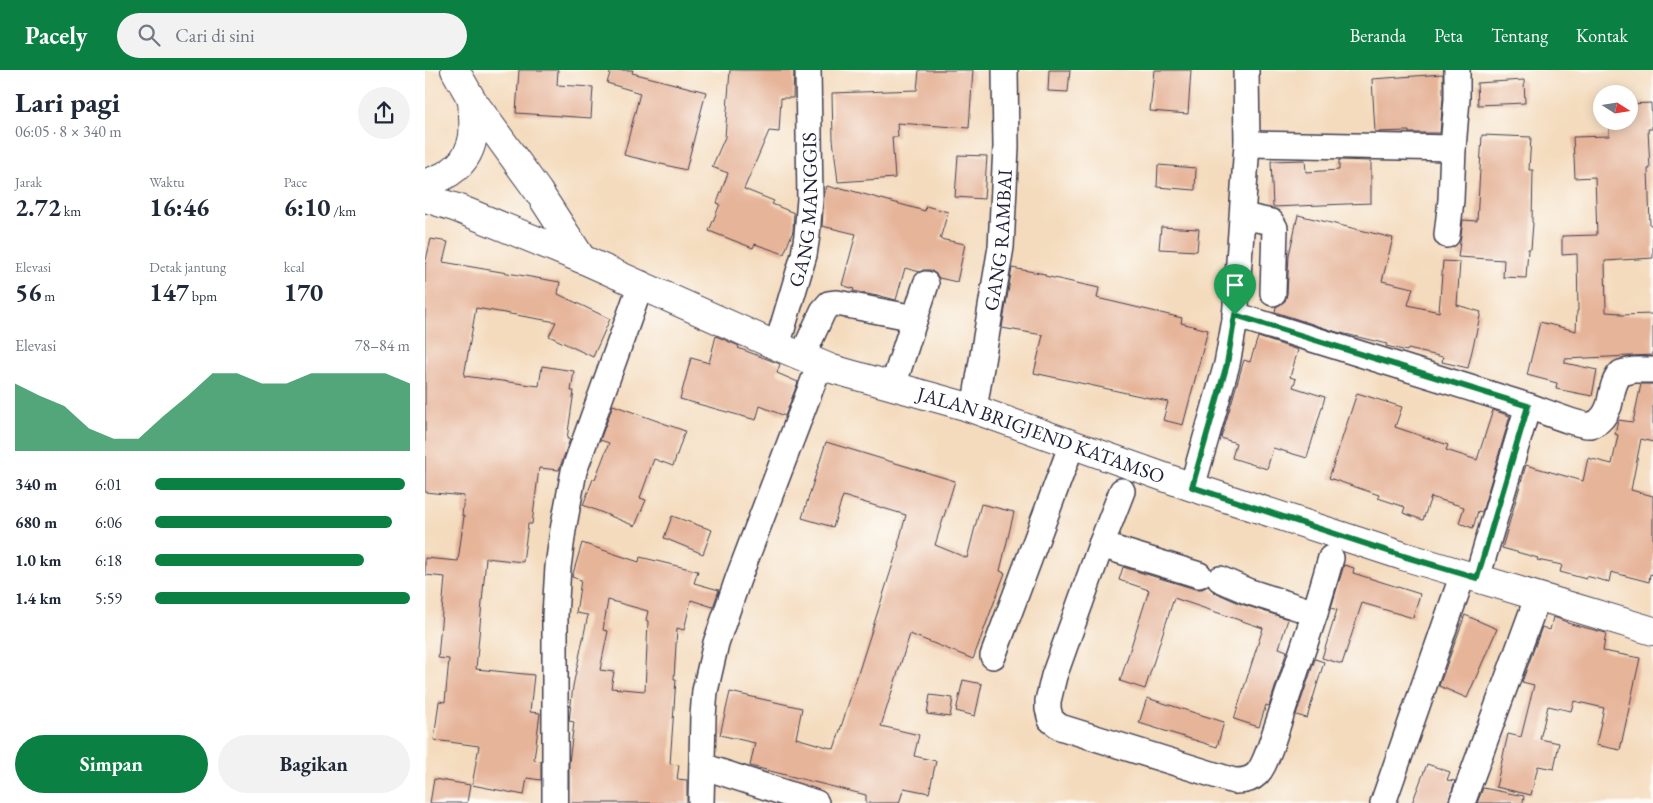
<!DOCTYPE html>
<html lang="id">
<meta charset="utf-8">
<style>
:root{--surface:#fff;--page:#f2f2f3;--text:#1f2937;--muted:#747a83;--accent:#0b8043}
body{margin:0;font-family:"EB Garamond",serif;background:var(--page);color:var(--text);height:100vh;display:flex;flex-direction:column;font-size:19px;white-space:nowrap}
*{box-sizing:border-box;margin:0}
p{font-size:16px;color:var(--muted)}
.icon{flex:none;width:28px;height:28px;fill:none;stroke:currentColor;stroke-width:2;stroke-linecap:round;stroke-linejoin:round}
.map{position:relative;flex:1;overflow:hidden}
.panel{display:flex;flex-direction:column;background:var(--surface);width:425px}
.panel>*{flex:none}
.needle{width:32px;rotate:102deg}
.buttons{position:absolute;left:1168px;top:15px;display:grid;gap:10px}
.buttons a{display:grid;place-items:center;width:45px;height:45px;border-radius:50%;background:var(--surface);box-shadow:0 2px 12px #0003;font-size:25px}
.pin{position:absolute;display:grid;place-items:center;width:42px;height:42px;color:#fff;margin:-51px -21px;border-radius:50% 50% 50% 0;rotate:-45deg;box-shadow:0 0 5px #0007}
.pin .icon{rotate:45deg}
.round{display:grid;place-items:center;flex:none;width:52px;height:52px;border-radius:26px;background:var(--page)}
.summary{display:flex;align-items:center;justify-content:space-between;height:85px;padding:0 15px}
h1{font-size:28px;font-weight:700;line-height:38px}
.stats{display:grid;grid-template-columns:repeat(3,1fr);gap:8px;height:85px;padding:5px 15px}
.stats div{display:grid;align-content:center}
.stats b{font-size:25px;font-weight:700}
.stats small{font-size:14px;font-weight:400}
.stats p{font-size:14px}
.chart{height:140px;padding:10px 15px}
.chart p{display:flex;justify-content:space-between}
.chart svg{width:100%;height:90px;margin-top:5px;fill:var(--accent);opacity:.7}
.button{display:flex;gap:10px;margin-top:auto;padding:10px 15px}
.button a{flex:1;height:58px;border-radius:30px;background:var(--accent);color:#fff;font-size:20px;font-weight:700;line-height:58px;text-align:center}
.button a+a{background:var(--page);color:var(--text)}
ul{padding:0 15px;list-style:none;font-size:16px}
li{display:grid;grid-template-columns:80px 60px 1fr;align-items:center;height:38px}
li i{height:12px;border-radius:6px;background:var(--accent)}
header{display:flex;align-items:center;gap:30px;box-sizing:border-box;height:70px;padding:0 25px;background:var(--accent);color:#fff}
header strong{font-size:24px}
nav{display:flex;gap:28px;margin-inline-start:auto;font-size:18px}
.search{width:350px;height:45px;background:var(--page);display:flex;align-items:center;gap:12px;box-sizing:border-box;padding:0 18px;border-radius:28px;color:var(--muted);font-size:19px}
main{display:flex;flex:1;min-height:0}
.map>svg:first-child{display:block}
.building{fill:#e6b499;fill-rule:evenodd}
.lines{fill:none;stroke-linecap:round;stroke-linejoin:round}
.minor-casing{stroke:#423e4f;stroke-width:28}
.major-casing{stroke:#423e4f;stroke-width:30}
.minor{stroke:#fff;stroke-width:25}
.major{stroke:#fff;stroke-width:28}
.route-casing{stroke:#fff;stroke-width:10}
.route{stroke:#0b8043;stroke-width:6}
.labels{text-anchor:middle;dominant-baseline:central;stroke-width:4;stroke-linejoin:round;paint-order:stroke}
.street-label{font-size:20px;fill:#22223b;stroke:#fdfcf7}
</style>
<header>
<strong>Pacely</strong>
<div class="search"><svg class="icon" aria-label="search" viewBox="0 0 24 24"><circle cx="10" cy="10" r="6"/><path d="M15 15l6 6"/></svg>Cari di sini</div>
<nav><a>Beranda</a><a>Peta</a><a>Tentang</a><a>Kontak</a></nav>
</header>
<main>
<section class="panel">
<div class="summary"><div><h1>Lari pagi</h1><p>06:05 · 8 × 340 m</p></div><a class="round"><svg class="icon" aria-label="share" viewBox="0 0 24 24"><path d="M12 15V3M7 8l5-5 5 5M5 13v7h14v-7"/></svg></a></div>
<div class="stats">
<div><p>Jarak</p><b>2.72<small> km</small></b></div>
<div><p>Waktu</p><b>16:46</b></div>
<div><p>Pace</p><b>6:10<small> /km</small></b></div>
</div>
<div class="stats">
<div><p>Elevasi</p><b>56<small> m</small></b></div>
<div><p>Detak jantung</p><b>147<small> bpm</small></b></div>
<div><p>kcal</p><b>170</b></div>
</div>
<div class="chart"><p><span>Elevasi</span>78–84 m</p>
<svg viewBox="0 0 160 44" preserveAspectRatio="none"><path d="M0 44V11L10 17L20 22L30 33L40 38L50 38L60 27L70 17L80 6L90 6L100 11L110 11L120 6L130 6L140 6L150 6L160 11V44z"/></svg>
</div>
<ul>
<li><b>340 m</b>6:01<i style="width:98%"></i></li>
<li><b>680 m</b>6:06<i style="width:93%"></i></li>
<li><b>1.0 km</b>6:18<i style="width:82%"></i></li>
<li><b>1.4 km</b>5:59<i style="width:100%"></i></li>
</ul>
<div class="button"><a>Simpan</a><a>Bagikan</a></div>
</section>
<div class="map">
<svg width="1228" height="733" viewBox="0 0 1228 733">
<rect width="100%" height="100%" fill="#fdfcf7"/>
<filter id="ink" filterUnits="userSpaceOnUse"><feTurbulence type="fractalNoise" baseFrequency=".02" numOctaves="2"/><feDisplacementMap in="SourceGraphic" scale="10" xChannelSelector="R" yChannelSelector="G"/><feConvolveMatrix kernelMatrix="1 2 1 2 8 2 1 2 1" color-interpolation-filters="sRGB"/></filter>
<filter id="wash" filterUnits="userSpaceOnUse"><feTurbulence type="fractalNoise" baseFrequency=".0096" numOctaves="4" result="noise"/><feDisplacementMap in="SourceGraphic" scale="20" xChannelSelector="R" yChannelSelector="G"/><feGaussianBlur stdDeviation="1.12" result="paint"/><feColorMatrix in="noise" values="0 0 0 0 0 0 0 0 0 0 0 0 0 0 0 0 0 1.4 0 .05"/><feComposite in="paint" operator="in"/></filter>
<g filter="url(#wash)">
<rect width="100%" height="100%" fill="#f4dbbe"/>
<g id="blocks">
<g class="building">
<polygon points="94,0 133,0 132,15 168,17 166,48 91,43"/>
<polygon points="186,0 208,0 207,3 281,22 261,100 199,85 215,23 182,13"/>
<polygon points="305,0 369,0 368,28 356,28 354,62 344,61 319,119 349,131 347,134 369,143 368,161 359,184 330,174 328,178 284,161 295,134 292,133 303,103 287,97 300,67"/>
<polygon points="494,0 548,0 544,58 472,53 473,67 467,67 470,108 413,112 408,69 407,23 492,20"/>
<polygon points="624,0 645,0 643,22 623,21"/>
<polygon points="729,0 766,0 763,44 725,41"/>
<polygon points="1018,4 1018,28 1015,63 984,63 984,61 950,62 947,9"/>
<polygon points="1099,10 1100,33 1053,35 1052,13"/>
<polygon points="1226,33 1227,59 1223,59 1225,99 1223,99 1225,155 1228,155 1228,188 1180,191 1181,242 1195,243 1195,245 1228,244 1228,285 1140,289 1140,293 1172,300 1167,326 1131,319 1132,313 1102,305 1115,252 1151,261 1152,241 1153,241 1152,184 1137,185 1137,166 1172,165 1170,107 1150,108 1148,67 1184,66 1184,51 1204,51 1204,34"/>
<polygon points="1057,65 1106,67 1104,100 1108,100 1107,152 1108,153 1106,179 1103,179 1101,208 1078,207 1079,190 1033,187 1038,150 1052,151"/>
<polygon points="533,85 562,86 559,129 530,127"/>
<polygon points="880,90 881,102 914,100 914,90 946,91 946,133 848,137 846,91"/>
<polygon points="733,95 771,98 770,120 732,117"/>
<polygon points="402,116 413,119 413,117 500,141 501,136 523,142 515,169 540,174 532,212 514,208 511,204 505,200 498,200 495,202 480,198 471,230 452,225 452,226 428,221 429,219 417,215 431,164 397,156 399,126"/>
<polygon points="873,145 968,168 957,211 988,218 983,235 1014,242 1018,191 1035,192 1032,235 1056,242 1043,298 1017,292 1018,287 983,279 982,281 961,276 962,274 912,262 850,242 851,237 860,231 862,224 864,185"/>
<polygon points="736,157 774,159 772,181 734,179"/>
<polygon points="6,169 23,172 18,192 135,212 133,224 185,249 168,287 124,266 131,252 51,238 39,306 114,316 117,296 149,301 146,321 149,321 142,369 145,369 134,400 114,398 107,454 103,454 98,492 61,488 51,599 109,605 105,642 115,643 109,690 116,691 116,710 102,708 99,725 47,715 54,676 9,670 14,631 20,632 24,589 13,588 20,507 0,505 0,488 33,491 39,446 37,446 39,426 0,422 0,194"/>
<polygon points="587,198 620,204 620,206 674,218 672,228 757,248 756,253 783,260 758,355 738,350 743,332 609,303 618,265 577,258"/>
<polygon points="291,266 314,276 313,278 355,294 352,303 373,312 360,346 335,336 331,350 255,329 266,288 284,293"/>
<polygon points="833,267 873,280 865,307 871,309 868,317 900,327 882,388 848,378 842,399 807,388 811,373 796,368 819,290 825,292"/>
<polygon points="1216,314 1228,314 1228,372 1216,369 1206,420 1228,426 1228,505 1225,504 1224,512 1186,502 1184,512 1161,506 1161,509 1135,502 1137,495 1112,490 1113,488 1077,478 1101,395 1158,411 1163,388 1187,394 1193,365 1190,364 1193,350 1208,352"/>
<polygon points="932,323 977,337 970,357 1023,375 1021,380 1052,390 1068,340 1085,346 1057,442 1053,441 1048,458 1034,453 1039,437 1006,427 998,450 978,443 980,437 953,428 954,425 904,408"/>
<polygon points="188,335 260,361 248,396 229,389 215,428 221,430 210,456 158,435 168,409 170,409 184,373 175,370"/>
<polygon points="401,372 530,411 510,475 542,488 556,434 589,442 575,501 580,503 548,589 485,564 456,656 494,665 489,686 511,691 504,723 479,718 474,733 441,733 441,725 325,696 330,673 295,665 305,622 377,638 371,668 409,679 474,475 473,475 481,445 418,426 408,457 377,448"/>
<polygon points="247,446 287,460 278,484 239,468"/>
<path d="M157 473 214 492 215 487 273 501 269 513 294 520 288 537 266 530 259 560 252 558 249 609H251L245 694 254 695 252 709 262 710V733H144V692L149 652 144 651 148 616 163 545 151 543 156 510 147 507ZM183 530 223 541 221 550 223 551 220 621 186 618 189 602 175 600 183 561 178 560Z"/>
<polygon points="919,495 929,498 928,503 995,524 988,548 937,533 917,594 897,588 912,540 906,538"/>
<polygon points="698,497 770,519 777,519 783,516 789,522 816,534 863,549 854,578 862,581 844,636 841,635 834,657 809,649 838,558 749,528 720,619 695,611 724,520 694,510"/>
<polygon points="1040,545 1072,559 1042,628 1014,616"/>
<polygon points="1128,547 1142,552 1142,553 1181,563 1178,581 1215,588 1195,680 1171,675 1179,638 1149,631 1146,641 1123,636 1115,669 1134,673 1129,699 1113,696 1106,725 1071,717 1083,664 1096,667 1109,615 1097,612 1117,557 1125,560"/>
<polygon points="890,589 899,592 882,648 871,645"/>
<polygon points="538,610 557,614 550,646 531,641"/>
<polygon points="505,625 528,628 525,647 502,644"/>
<polygon points="722,628 799,652 792,677 714,653"/>
<polygon points="1002,694 1025,702 1022,710 1030,711 1023,733 987,733"/>
<polygon points="9,709 45,715 42,733 5,733"/>
<polygon points="1058,718 1099,726 1098,733 1052,733"/>
</g>
</g>
</g>
<g filter="url(#ink)">
<use href="#blocks" fill-opacity="0" stroke="#423e4f" stroke-width="1"/>
<g class="lines">
<g class="minor-casing">
<g id="minor">
<polyline points="822,74 1028,78 1026,130 1022,165"/>
<polyline points="1028,78 1032,29 1032,0"/>
<polyline points="818,146 846,152 850,158 848,223"/>
<polyline points="810,245 1103,336"/>
<path id="s1" d="M352 276 379 185 382 165 385 129 383 0"/>
<polyline points="377,287 398,241 404,234 412,233 490,248"/>
<polyline points="468,316 501,214"/>
<path id="s2" d="M549 339 576 177 581 77 580 0"/>
<polyline points="767,417 802,294 810,250 822,74 821,0"/>
<polyline points="697,421 676,475 774,505"/>
<path d="M676 475 629 606 623 631V639L626 650 635 657 809 711C834 712 837 698 845 678L890 543"/>
<path d="M1052 508 1103 336C1116 340 1156 357 1166 355 1175 353 1181 344 1184 336 1187 325 1187 312 1196 303L1209 300H1228"/>
<polyline points="795,509 822,521 890,543 906,488"/>
<polyline points="568,586 647,374"/>
<polyline points="277,696 391,733"/>
<polyline points="130,733 130,545 133,497 138,460 149,401 216,214"/>
<polyline points="276,733 278,646 280,621 291,573 313,509 395,294"/>
<polyline points="958,733 1038,504"/>
<polyline points="1037,733 1113,526"/>
</g>
</g>
<g class="major-casing">
<g id="major">
<polyline points="30,0 47,30 113,121 157,189"/>
<path d="M0 113C24 107 44 93 48 66 49 55 48 42 47 30"/>
<path id="s3" d="M0 128 32 138 157 189 352 276 407 299 540 336 767 417 978 486 1228 561"/>
</g>
</g>
<use href="#minor" class="minor"/>
<use href="#major" class="major"/>
</g>
</g>
<g class="lines" filter="url(#ink)">
<g class="route-casing">
<polygon id="route" points="810,245 1103,336 1052,508 978,486 767,417 802,294"/>
</g>
<use href="#route" class="route"/>
</g>
<g class="labels">
<g class="street-label">
<text stroke="none"><textPath href="#s1" startOffset="140">GANG MANGGIS</textPath></text>
<text stroke="none"><textPath href="#s2" startOffset="171">GANG RAMBAI</textPath></text>
<text stroke="none"><textPath href="#s3" startOffset="661">JALAN BRIGJEND KATAMSO</textPath></text>
</g>
</g>
</svg>
<div class="buttons">
<a><svg class="needle" viewBox="-14 -14 28 28"><path d="M0-13l5 13h-10z" fill="#e53935"/><path d="M0 13l5-13h-10z" fill="#747a83"/></svg></a>
</div>
<div class="pin" style="left:810px;top:245px;background:#1e9e55"><svg class="icon" aria-label="arrive" viewBox="0 0 24 24"><path d="M6 21V4h12l-3 4 3 4H6"/></svg></div>
</div>
</main>
